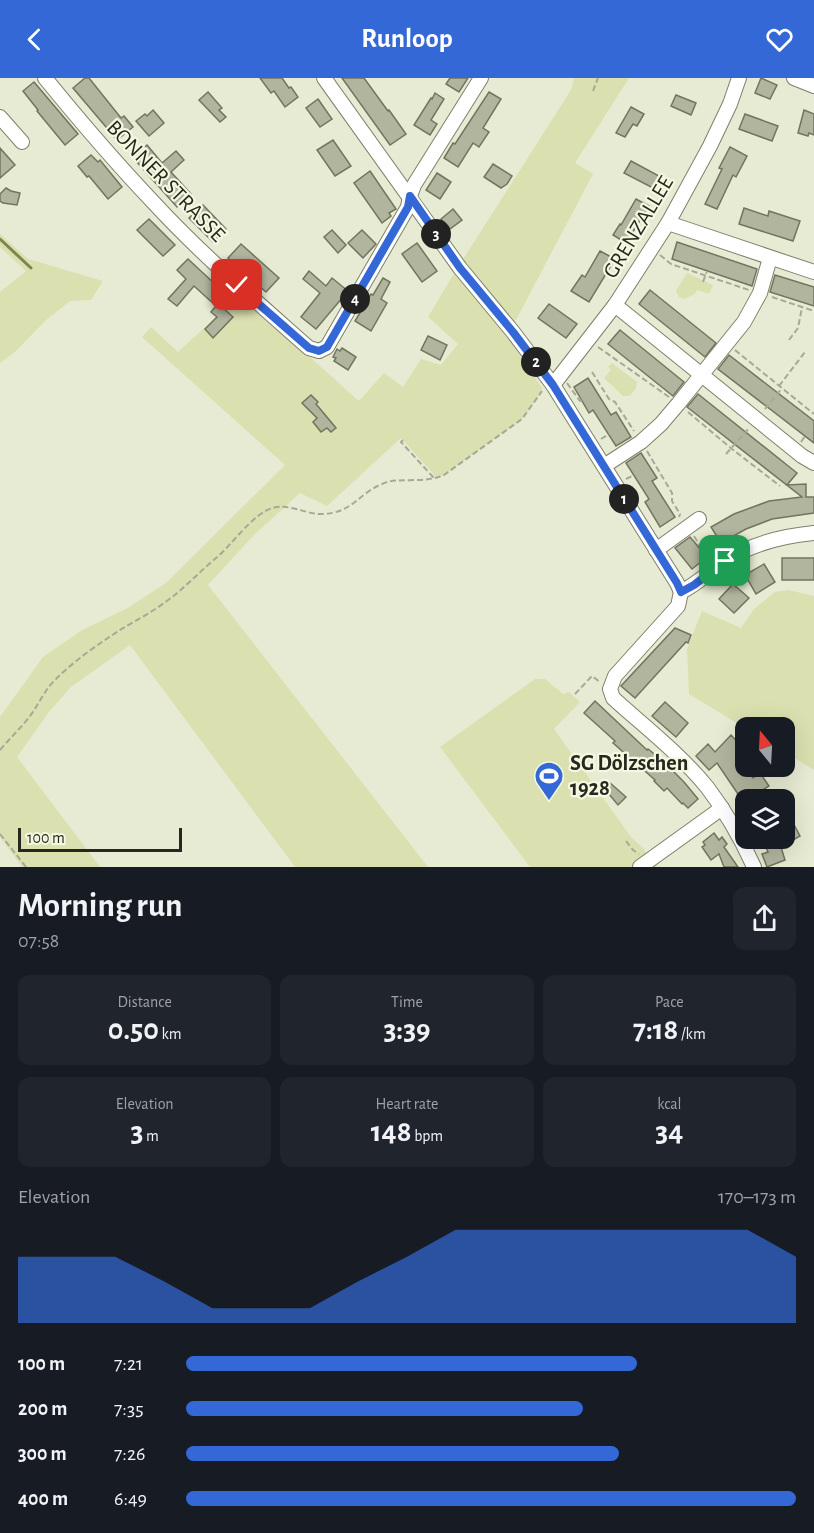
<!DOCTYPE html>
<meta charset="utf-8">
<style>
:root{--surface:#171b24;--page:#20242c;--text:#f1f3f6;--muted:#9ea1a6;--accent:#3468d7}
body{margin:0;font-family:"Alegreya Sans",sans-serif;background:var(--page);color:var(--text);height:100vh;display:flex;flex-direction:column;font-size:22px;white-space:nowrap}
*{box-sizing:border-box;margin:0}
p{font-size:20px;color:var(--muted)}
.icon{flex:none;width:33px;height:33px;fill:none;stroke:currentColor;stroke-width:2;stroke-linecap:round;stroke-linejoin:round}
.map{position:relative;height:789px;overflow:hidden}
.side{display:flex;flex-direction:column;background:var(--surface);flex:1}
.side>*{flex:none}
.needle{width:39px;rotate:342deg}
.controls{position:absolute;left:735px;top:639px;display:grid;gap:12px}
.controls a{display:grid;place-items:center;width:60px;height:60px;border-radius:12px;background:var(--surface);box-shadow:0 6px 24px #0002;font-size:30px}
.scale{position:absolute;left:18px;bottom:15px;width:164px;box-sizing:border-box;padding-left:6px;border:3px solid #26271e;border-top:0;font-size:16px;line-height:21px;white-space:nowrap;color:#26271e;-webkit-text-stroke:4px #f5f8e0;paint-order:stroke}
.pin{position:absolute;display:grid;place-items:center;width:51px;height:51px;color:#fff;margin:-26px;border-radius:12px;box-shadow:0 3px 9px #0006}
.km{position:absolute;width:30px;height:30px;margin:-15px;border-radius:50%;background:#222;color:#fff;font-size:16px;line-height:30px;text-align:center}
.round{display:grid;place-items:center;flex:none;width:63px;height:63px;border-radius:12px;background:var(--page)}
.summary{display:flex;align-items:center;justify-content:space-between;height:102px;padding:0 18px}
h1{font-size:33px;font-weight:700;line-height:45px}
.metrics{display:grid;grid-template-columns:repeat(3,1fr);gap:9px;height:102px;padding:6px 18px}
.metrics div{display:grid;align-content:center;border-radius:12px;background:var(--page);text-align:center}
.metrics b{font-size:30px;font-weight:700}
.metrics small{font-size:16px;font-weight:400}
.metrics p{font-size:16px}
.chart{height:168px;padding:12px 18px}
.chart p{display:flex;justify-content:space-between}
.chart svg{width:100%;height:108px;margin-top:6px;fill:var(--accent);opacity:.7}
ul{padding:0 18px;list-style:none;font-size:20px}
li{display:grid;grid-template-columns:96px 72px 1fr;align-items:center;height:45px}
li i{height:15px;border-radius:8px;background:var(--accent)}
header{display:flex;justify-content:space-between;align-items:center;height:78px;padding:0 18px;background:var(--accent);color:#fff;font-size:27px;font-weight:700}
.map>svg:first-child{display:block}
.green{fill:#dae0af}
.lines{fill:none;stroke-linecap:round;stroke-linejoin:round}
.stream{stroke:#80844f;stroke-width:3}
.building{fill:#b2b59e;stroke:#72745f;stroke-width:1.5}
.minor-casing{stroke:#7d806a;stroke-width:16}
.path{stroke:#a7a996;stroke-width:2;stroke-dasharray:6 3;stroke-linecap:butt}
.minor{stroke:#fff;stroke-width:14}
.route-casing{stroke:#fff;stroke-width:12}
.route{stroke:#3468d7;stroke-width:8}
.labels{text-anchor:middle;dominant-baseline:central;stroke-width:4.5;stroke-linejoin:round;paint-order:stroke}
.street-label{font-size:22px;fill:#26271e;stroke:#f5f8e0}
.poi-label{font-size:22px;font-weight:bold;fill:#26271e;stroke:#f5f8e0;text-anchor:start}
</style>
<header><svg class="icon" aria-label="back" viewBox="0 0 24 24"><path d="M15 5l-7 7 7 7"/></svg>Runloop<svg class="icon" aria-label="heart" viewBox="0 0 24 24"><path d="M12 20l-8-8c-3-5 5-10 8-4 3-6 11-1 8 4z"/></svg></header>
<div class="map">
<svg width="814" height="789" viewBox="0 0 814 789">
<rect width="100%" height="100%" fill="#e8ebd3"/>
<g class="green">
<polygon points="574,0 629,0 575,85 593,96 507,259 542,310 541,315 522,341 444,397 437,400 401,360 327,428 300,415 253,458 208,507 428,789 295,789 130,567 71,609 49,634 17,679 100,789 22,789 0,759 0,639 43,579 82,552 126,531 166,505 285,387 142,259 151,249 178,274 216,239 238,215 359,323 384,295 403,309 421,281 441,287 458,266 428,239 453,197 571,12"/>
<polygon points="0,156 28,181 103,203 91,222 70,223 46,242 16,273 0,285 0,214 26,193 0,169"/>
<polygon points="687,195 713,207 709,216 697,212 695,216 684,221 679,219 676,213"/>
<polygon points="612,285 637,304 636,310 630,318 623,318 604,300 611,292 608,289"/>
<polygon points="788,512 814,518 814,692 785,674 784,650 745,650 689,616 687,571 702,533 741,550 754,531 775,514"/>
<polygon points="535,601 545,601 563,616 569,614 580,624 554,651 631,759 644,771 649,782 658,789 530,789 440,669"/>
</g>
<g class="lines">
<polyline class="stream" points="0,161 31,190"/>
</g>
<g class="building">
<polygon points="85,0 89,0 121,40 124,38 133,49 117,62 73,10"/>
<polygon points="260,0 282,0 289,10 291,9 298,19 285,29 274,13 271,15"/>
<polygon points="342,0 364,0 388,33 389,32 406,56 390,67"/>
<polygon points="450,0 468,0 459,14 446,6"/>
<polygon points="761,0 777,7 770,21 755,15"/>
<polygon points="34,4 78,56 65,67 37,33 38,32 23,13"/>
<polygon points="208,14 222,30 219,32 226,39 220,44 199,22"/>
<polygon points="489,14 501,21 483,50 489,54 479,69 473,65 458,89 444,80 453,65 455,66"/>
<polygon points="435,15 444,21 431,42 437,46 430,57 414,47 431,20 432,21"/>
<polygon points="676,17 696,25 691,37 671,28"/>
<polygon points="318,21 332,41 320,49 306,30"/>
<polygon points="631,29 644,36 637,48 633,46 625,59 616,55"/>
<polygon points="153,32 164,45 149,58 136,43 145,36 147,38"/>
<polygon points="804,32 814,36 814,57 809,55 808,58 798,55"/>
<polygon points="745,36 778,48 772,63 739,51"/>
<polygon points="333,62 351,88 335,98 317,72"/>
<polygon points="147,67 162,85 176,73 184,82 171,94 191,116 177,129 135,82 138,79 136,77"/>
<polygon points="730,69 747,78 736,99 733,97 717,131 705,126 722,91 719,90"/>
<polygon points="0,70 15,87 0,100"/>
<polygon points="91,77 98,84 100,82 122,109 108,121 89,98 87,99 78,88"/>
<polygon points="631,83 659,98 653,110 624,95"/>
<polygon points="493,86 512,98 507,106 501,110 484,99"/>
<polygon points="370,93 396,131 389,135 391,138 382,145 354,105"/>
<polygon points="437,95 451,104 440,121 426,112"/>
<polygon points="6,110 11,113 20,115 17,127 3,125 0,123 0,116"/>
<polygon points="636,121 649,128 626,165 613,157 620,146 621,147"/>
<polygon points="203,127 226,151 213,164 189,140"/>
<polygon points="744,130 768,138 769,133 800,143 793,163 739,146"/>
<polygon points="453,131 462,142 450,151 441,141"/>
<polygon points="149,141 175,167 163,178 137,152"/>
<polygon points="332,152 346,167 338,175 324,159"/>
<polygon points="362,152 376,166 363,180 348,165"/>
<polygon points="677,164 757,191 752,208 672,181"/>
<polygon points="417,165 437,193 422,204 402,176"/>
<polygon points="241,166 279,200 266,214 228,180"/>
<polygon points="600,173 615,181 589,224 571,213 582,197 585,199"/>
<polygon points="188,181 231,221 223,230 233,239 213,260 205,251 217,239 211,234 216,228 194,208 177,228 168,221 186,201 177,192"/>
<polygon points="309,193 326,208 332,200 348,213 316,251 301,239 320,215 303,201"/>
<polygon points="775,197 814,209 814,228 770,214"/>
<polygon points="383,200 390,204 381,221 387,225 371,253 355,243 371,216 373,217"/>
<polygon points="650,212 716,265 705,279 639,226"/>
<polygon points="549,226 577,246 566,260 538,240"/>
<polygon points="620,252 684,304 673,318 608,266"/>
<polygon points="428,258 447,267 440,282 421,272"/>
<polygon points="342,270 356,279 348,292 334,283 336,280 333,279 337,271 340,273"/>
<polygon points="729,277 814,343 814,365 718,291"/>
<polygon points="588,300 611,337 616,334 631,359 616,368 593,332 589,335 574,309"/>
<polygon points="698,316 797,395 787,407 806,406 806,419 814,419 814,435 772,441 746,451 721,465 711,449 734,436 769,423 802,419 687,329"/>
<polygon points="311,317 318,324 316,326 336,350 331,354 327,350 321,354 313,344 317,340 302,325"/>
<polygon points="641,375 657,400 652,403 675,439 660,449 645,424 649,421 626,385"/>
<polygon points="690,459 707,479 692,491 675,470"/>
<rect x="782" y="480" width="32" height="22"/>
<polygon points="764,486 775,504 756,516 745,497"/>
<polygon points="733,506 749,520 734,535 719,521"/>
<polygon points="675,550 691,557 688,565 686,564 635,620 621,608"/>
<polygon points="595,623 647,672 648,671 663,683 684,704 698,721 688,730 683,725 682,726 667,710 664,713 654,703 655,702 613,665 615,663 584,635"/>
<polygon points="665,624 688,645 676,659 652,638"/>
<polygon points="731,657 746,673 746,677 740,682 753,700 760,695 769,708 758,715 759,718 753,722 742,722 717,685 709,692 696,678 708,666 715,674"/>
<polygon points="609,704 626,719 618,727 603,709"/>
<polygon points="791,741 800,758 781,769 785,782 767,789 762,776 768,774 761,760 784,760 784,745"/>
<polygon points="714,755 719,762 722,759 727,766 724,769 738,789 724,789 719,776 711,782 702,769 705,767 703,764"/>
</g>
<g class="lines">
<g class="minor-casing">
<g id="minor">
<path d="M45 0C80 43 116 85 154 125 202 177 256 223 309 270L319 273 327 269 408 129 410 118 414 107 481 0"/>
<polyline points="324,0 460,190 513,254 553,307 677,505 681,514"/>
<polyline points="794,0 814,8"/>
<polyline points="0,39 22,64"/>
<polyline points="668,145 814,194"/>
<polyline points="615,227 802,378 814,385"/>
<polyline points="553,307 615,227 668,145 710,68 730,26 739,0"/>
<polyline points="604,388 641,364 661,346 678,326 744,244 760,215 770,180"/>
<polyline points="656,472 699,441"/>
<polyline points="640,789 722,730"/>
<path d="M754 789C741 760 726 734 707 709 680 676 645 649 613 620L610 611 615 598 678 528 681 514C697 506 709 494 724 484 750 466 783 458 814 455"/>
</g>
</g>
<g class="path">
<polyline points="593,13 598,0"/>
<polyline points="660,177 671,186 749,212"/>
<polyline points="703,204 707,193"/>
<polyline points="772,219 814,233"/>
<polyline points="789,262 798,250 802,229"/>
<polyline points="598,269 669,319"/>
<polyline points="735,272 814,336"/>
<polyline points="592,294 609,321 615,324 634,353"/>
<polyline points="567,305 580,323 582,322"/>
<polyline points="779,308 805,274"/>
<polyline points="765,331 782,310"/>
<polyline points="688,334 732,371 780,408"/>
<polyline points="601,361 609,356"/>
<polyline points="403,362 401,364 434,400"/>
<polyline points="801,364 805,358"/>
<polyline points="647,373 672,415 672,423 680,436 679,439"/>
<polyline points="726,376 750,349"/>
<polyline points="626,401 634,397"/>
<polyline points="694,458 700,468 709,470"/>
<polyline points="575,616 592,598 600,604"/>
<path d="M0 672C10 660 21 650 30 638 39 626 45 611 56 601 73 584 94 569 114 556 130 545 148 537 164 525 183 512 198 495 216 480 232 467 253 435 273 430 289 425 307 437 323 436 352 435 358 416 382 406 393 401 402 403 413 402 424 402 435 401 444 397L522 341 542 313"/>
<polyline points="0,756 26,789"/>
<polyline points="626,763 633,772 639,776"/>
</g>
<use href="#minor" class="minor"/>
</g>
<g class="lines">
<g class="route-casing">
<polyline id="route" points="237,207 309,270 319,273 327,269 408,129 410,118 460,190 513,254 553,307 677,505 681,514 694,507 725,483"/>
</g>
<use href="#route" class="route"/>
</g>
<defs>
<g id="stadium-pin" transform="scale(1.5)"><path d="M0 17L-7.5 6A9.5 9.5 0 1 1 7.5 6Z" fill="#3468d7" stroke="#f5f8e0"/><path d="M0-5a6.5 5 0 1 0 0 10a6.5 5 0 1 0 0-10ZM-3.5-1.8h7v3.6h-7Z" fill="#fff"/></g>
</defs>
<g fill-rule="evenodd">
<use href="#stadium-pin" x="549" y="698"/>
</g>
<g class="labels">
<g class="street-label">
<text transform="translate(166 103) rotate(46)">BONNER STRASSE</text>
<text transform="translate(638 149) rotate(-59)">GRENZALLEE</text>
</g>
<g class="poi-label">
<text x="570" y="685">SG Dölzschen<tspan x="570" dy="25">1928</tspan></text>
</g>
</g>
</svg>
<div class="controls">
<a><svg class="needle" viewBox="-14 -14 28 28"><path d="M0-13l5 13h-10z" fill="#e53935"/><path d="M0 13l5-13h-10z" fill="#9ea1a6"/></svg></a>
<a><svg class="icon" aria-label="layers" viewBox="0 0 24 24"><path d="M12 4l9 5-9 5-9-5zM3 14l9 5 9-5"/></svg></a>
</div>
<div class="scale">100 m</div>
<div class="pin" style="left:725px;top:483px;background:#1e9e55"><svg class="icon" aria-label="arrive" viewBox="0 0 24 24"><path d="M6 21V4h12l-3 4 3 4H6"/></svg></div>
<div class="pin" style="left:237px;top:207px;background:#d93025"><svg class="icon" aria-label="check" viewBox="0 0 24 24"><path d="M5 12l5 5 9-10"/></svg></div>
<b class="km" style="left:624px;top:421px">1</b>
<b class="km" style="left:536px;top:284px">2</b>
<b class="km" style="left:436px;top:156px">3</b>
<b class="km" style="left:355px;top:221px">4</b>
</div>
<section class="side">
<div class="summary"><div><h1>Morning run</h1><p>07:58</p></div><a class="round"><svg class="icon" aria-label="share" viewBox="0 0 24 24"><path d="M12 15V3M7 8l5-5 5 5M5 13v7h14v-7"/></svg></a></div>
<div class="metrics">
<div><p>Distance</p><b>0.50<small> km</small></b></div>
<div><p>Time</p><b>3:39</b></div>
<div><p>Pace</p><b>7:18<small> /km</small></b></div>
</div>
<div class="metrics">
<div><p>Elevation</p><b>3<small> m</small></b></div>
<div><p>Heart rate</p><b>148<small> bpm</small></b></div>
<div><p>kcal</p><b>34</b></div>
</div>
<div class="chart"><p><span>Elevation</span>170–173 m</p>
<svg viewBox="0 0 160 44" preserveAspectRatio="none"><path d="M0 44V17L10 17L20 17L30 27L40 38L50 38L60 38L70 27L80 17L90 6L100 6L110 6L120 6L130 6L140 6L150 6L160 17V44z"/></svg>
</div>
<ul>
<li><b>100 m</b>7:21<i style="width:74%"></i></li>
<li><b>200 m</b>7:35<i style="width:65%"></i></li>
<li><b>300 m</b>7:26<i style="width:71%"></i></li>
<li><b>400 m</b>6:49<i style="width:100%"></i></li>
</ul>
</section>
